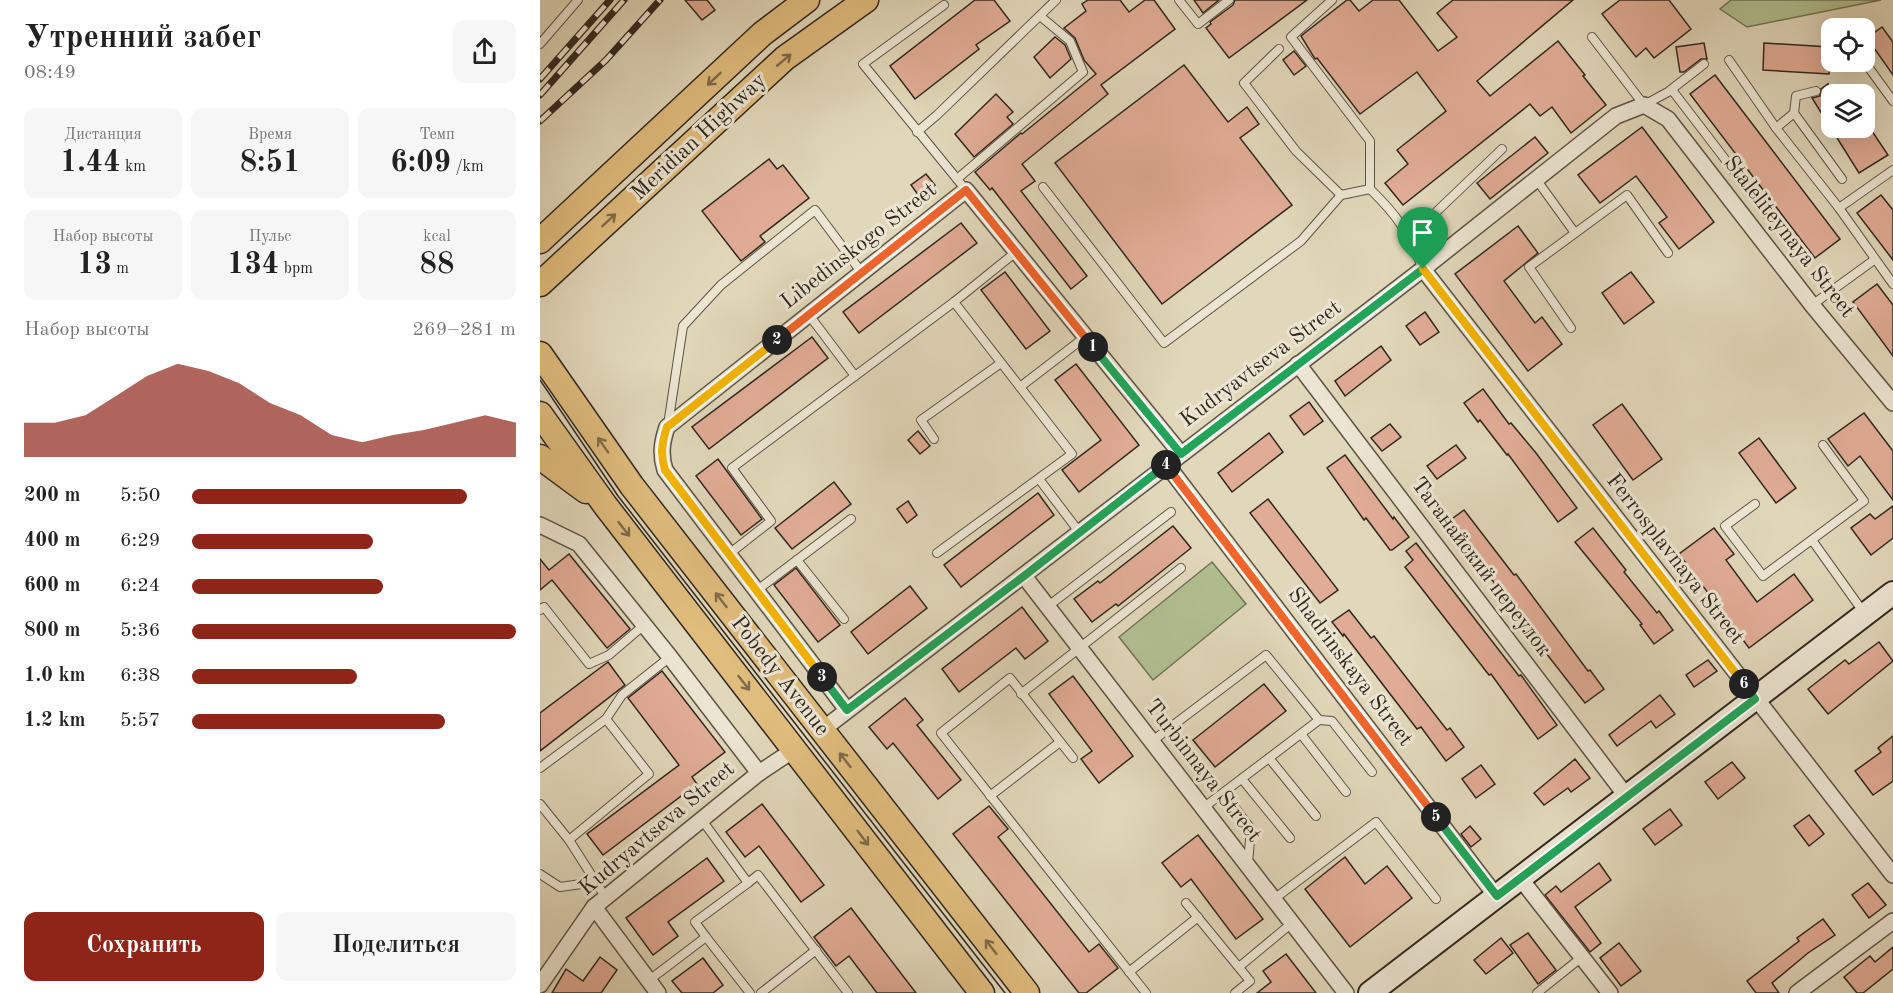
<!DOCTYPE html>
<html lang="ru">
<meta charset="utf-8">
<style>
:root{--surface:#fff;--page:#f6f6f6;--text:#222;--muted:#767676;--accent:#8f2418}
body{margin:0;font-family:"Old Standard TT",serif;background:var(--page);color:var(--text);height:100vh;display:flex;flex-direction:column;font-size:22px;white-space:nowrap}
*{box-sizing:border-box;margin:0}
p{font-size:20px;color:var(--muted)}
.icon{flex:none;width:33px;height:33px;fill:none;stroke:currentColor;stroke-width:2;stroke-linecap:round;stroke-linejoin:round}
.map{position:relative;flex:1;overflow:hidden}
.panel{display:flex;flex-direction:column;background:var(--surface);width:540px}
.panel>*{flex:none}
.buttons{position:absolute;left:1281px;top:18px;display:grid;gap:12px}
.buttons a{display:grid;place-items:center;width:54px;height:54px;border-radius:12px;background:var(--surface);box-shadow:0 6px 24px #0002;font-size:30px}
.pin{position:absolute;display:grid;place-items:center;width:51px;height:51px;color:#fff;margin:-62px -26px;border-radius:50% 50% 50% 0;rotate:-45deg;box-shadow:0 0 6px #0007}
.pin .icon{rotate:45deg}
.km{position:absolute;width:30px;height:30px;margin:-15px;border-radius:50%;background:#222;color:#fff;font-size:16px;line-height:30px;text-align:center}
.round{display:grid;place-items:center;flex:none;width:63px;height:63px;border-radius:12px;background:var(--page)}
.summary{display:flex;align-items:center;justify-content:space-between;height:102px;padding:0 24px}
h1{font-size:33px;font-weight:700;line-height:45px}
.figures{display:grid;grid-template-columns:repeat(3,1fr);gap:9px;height:102px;padding:6px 24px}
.figures div{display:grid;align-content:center;border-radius:12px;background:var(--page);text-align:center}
.figures b{font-size:30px;font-weight:700}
.figures small{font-size:16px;font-weight:400}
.figures p{font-size:16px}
.chart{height:168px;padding:12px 24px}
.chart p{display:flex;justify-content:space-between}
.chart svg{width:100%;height:108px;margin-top:6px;fill:var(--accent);opacity:.7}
.button{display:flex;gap:12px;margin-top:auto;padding:12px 24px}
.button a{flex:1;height:69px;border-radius:12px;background:var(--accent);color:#fff;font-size:24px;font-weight:700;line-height:69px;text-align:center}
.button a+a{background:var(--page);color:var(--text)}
ul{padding:0 24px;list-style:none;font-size:20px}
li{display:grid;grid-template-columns:96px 72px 1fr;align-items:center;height:45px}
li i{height:15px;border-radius:8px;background:var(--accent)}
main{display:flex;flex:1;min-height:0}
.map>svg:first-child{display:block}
.green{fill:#b1bf91;stroke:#707458;stroke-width:1.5}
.building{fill:#e1ac96;stroke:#30281e;stroke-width:1.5}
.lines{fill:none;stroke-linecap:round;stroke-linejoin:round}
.lane-casing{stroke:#5c5445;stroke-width:10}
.street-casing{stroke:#5c5445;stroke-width:18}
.secondary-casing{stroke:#30281e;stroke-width:26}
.primary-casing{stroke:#30281e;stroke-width:27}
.lane{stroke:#ece5d2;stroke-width:8}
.street{stroke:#ece5d2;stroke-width:15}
.secondary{stroke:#ece5d2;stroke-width:22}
.primary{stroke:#e0bc7d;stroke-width:24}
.tram{stroke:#30281e;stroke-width:1.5}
.rail-casing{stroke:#30281e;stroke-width:7}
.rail{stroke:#ece5d2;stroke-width:4.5;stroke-dasharray:14;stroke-linecap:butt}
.oneway{stroke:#7f6b49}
.split-1-casing{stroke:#fff;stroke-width:12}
.split-2-casing{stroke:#fff;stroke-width:12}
.split-3-casing{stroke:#fff;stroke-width:12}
.split-4-casing{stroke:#fff;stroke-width:12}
.split-5-casing{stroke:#fff;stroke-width:12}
.split-6-casing{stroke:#fff;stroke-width:12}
.split-7-casing{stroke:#fff;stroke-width:12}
.split-1{stroke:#22a559;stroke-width:8}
.split-2{stroke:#f0652b;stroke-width:8}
.split-3{stroke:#f5b400;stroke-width:8}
.split-4{stroke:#22a559;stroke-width:8}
.split-5{stroke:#f0652b;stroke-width:8}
.split-6{stroke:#22a559;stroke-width:8}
.split-7{stroke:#f5b400;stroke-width:8}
.labels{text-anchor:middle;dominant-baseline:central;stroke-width:6;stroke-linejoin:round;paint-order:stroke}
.street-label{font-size:22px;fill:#30281e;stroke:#ece5d2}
</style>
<main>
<section class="panel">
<div class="summary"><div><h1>Утренний забег</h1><p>08:49</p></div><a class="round"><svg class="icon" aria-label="share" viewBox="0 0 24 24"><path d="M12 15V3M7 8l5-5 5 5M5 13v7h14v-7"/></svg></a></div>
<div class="figures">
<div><p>Дистанция</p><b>1.44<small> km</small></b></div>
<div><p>Время</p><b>8:51</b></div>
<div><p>Темп</p><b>6:09<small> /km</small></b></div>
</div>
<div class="figures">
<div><p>Набор высоты</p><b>13<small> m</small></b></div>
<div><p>Пульс</p><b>134<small> bpm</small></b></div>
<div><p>kcal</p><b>88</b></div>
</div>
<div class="chart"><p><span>Набор высоты</span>269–281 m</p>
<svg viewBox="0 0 160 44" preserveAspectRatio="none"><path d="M0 44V30L10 30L20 27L30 19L40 11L50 6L60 9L70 14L80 22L90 27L100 35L110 38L120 35L130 33L140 30L150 27L160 30V44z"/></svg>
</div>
<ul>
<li><b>200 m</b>5:50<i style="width:85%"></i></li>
<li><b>400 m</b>6:29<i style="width:56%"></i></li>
<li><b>600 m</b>6:24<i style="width:59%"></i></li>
<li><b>800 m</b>5:36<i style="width:100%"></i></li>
<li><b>1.0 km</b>6:38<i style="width:51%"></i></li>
<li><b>1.2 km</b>5:57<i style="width:78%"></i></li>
</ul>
<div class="button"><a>Сохранить</a><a>Поделиться</a></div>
</section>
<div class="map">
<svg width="1353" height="993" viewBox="0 0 1353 993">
<rect width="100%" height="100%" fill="#e1d7ba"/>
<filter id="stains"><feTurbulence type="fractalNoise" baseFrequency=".00333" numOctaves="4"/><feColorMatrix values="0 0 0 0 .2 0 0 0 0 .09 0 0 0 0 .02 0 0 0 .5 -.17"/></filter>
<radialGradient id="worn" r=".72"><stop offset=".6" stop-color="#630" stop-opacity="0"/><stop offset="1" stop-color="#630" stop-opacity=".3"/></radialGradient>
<g class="green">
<polygon points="1191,0 1341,0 1207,27 1180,9"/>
<polygon points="672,562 706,604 613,680 579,637"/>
</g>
<g class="building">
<polygon points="145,0 167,0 175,10 162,20"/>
<polygon points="435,0 454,0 470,21 436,45 439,49 375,99 350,66"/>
<polygon points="548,0 580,0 589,12 605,0 614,0 635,29 561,85 568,94 482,164 495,181 481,191 547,276 531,289 452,188 450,190 435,172 481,133 482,134 556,74 544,60 535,38 524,28 546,11 542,4"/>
<polygon points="654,0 679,0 663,13"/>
<polygon points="695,0 767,0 689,58 666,28 671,24 670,22 693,5"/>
<polygon points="807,0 810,0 819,11 833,0 859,0 898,51 917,37 897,13 913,0 1033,0 937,81 950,96 1018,41 1045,75 1043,76 1066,105 1031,133 1012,107 1000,116 990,104 863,205 845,183 868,164 857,150 906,111 877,72 820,114 777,58 775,59 761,36"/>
<polygon points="1080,0 1129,0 1151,29 1114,58 1106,48 1096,57 1062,14"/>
<polygon points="1342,27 1353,42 1353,75 1327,38"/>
<polygon points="515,37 525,45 531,59 510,78 494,57"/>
<polygon points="1164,43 1167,59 1161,59 1144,72 1140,72 1136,47"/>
<polygon points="1224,43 1290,47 1289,74 1223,70"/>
<polygon points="754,51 766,66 754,75 743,60"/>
<polygon points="644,65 688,122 707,107 719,124 700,138 752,205 622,304 515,163"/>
<polygon points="1175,75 1300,239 1275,258 1150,94"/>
<polygon points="1288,84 1288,93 1292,90 1292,128 1330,128 1348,155 1319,173 1272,98 1280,96 1281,89"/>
<polygon points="456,94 473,112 467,117 473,124 434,157 415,134"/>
<polygon points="1102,127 1174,222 1139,249 1119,223 1127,217 1096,176 1060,203 1038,175"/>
<polygon points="995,137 1008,153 950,199 937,183"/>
<polygon points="229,159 237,169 243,165 269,198 220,236 225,242 201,261 162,211"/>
<polygon points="386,174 395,185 379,196 371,185"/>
<polygon points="1341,195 1353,210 1353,260 1317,213"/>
<polygon points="421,223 437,243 319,333 303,312"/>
<polygon points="978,226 998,253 964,281 995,323 1002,317 1022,344 988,371 915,274"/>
<polygon points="465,272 510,331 486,349 441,290"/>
<polygon points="1091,272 1114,302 1084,324 1062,293"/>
<polygon points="1337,284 1353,305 1353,356 1313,302"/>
<polygon points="885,312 899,332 880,345 866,326"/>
<polygon points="272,337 288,358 169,449 152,427"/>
<polygon points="841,346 851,360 805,396 795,381"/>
<polygon points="536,364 599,445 539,492 522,470 561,440 515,380"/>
<polygon points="943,389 969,424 971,423 996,453 1037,508 1018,522 968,454 967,455 940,420 938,422 924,403"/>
<polygon points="769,402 783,421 764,435 750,416"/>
<polygon points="1082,404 1122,459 1093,480 1053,425"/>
<polygon points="1324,413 1353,451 1353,500 1320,456 1308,466 1288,439"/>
<polygon points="850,424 861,437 842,451 831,438"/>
<polygon points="378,431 390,446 380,454 368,440"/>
<polygon points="729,433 743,452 692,492 678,473"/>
<polygon points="1219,438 1256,488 1236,503 1199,453"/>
<polygon points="916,445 926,458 897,479 887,466"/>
<polygon points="805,455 853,519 854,517 869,537 852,550 850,550 826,518 824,520 787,468"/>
<polygon points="178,459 222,519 201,535 156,476"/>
<polygon points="294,482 311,504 252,549 235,528"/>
<polygon points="498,493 514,515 421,587 404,565"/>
<polygon points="728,499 798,590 780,603 710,513"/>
<polygon points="368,501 377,515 367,523 357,509"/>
<polygon points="1353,506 1353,538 1331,555 1311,528 1330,514 1335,519"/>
<polygon points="924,510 974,575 976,574 1048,671 1050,670 1064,689 1045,703 995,639 947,573 945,574 905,524"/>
<polygon points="633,526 651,548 578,606 576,604 552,622 534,599 558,581 560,583"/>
<polygon points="1053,528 1086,570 1084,572 1117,613 1119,611 1133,630 1114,644 1100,625 1102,624 1035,542"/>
<polygon points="1174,528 1194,554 1186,560 1217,602 1254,574 1273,600 1209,648 1139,554"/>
<polygon points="876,543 979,676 981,675 1017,725 998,739 951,674 949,675 865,567 873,560 866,551"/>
<polygon points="29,554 90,629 67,648 12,580 0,590 0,559 9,570"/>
<polygon points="256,568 300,625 278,642 234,585"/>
<polygon points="370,586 387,608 328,654 311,632"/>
<polygon points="482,607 508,641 485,659 476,648 419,692 402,669"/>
<polygon points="809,610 831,638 834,636 907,730 910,728 924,747 906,761 881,727 877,729 804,634 803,636 792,622"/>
<polygon points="1339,642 1353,661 1288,714 1268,689 1305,660 1309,664"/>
<polygon points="1168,660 1177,671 1154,687 1146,675"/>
<polygon points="68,662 85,685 0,751 0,713"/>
<polygon points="122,671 185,752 152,777 157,784 63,855 47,834 139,765 88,698"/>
<polygon points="533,676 593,756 559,783 541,759 552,751 509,694"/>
<polygon points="724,684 746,711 675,767 653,740"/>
<polygon points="1120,695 1135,714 1116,728 1111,721 1077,746 1069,735"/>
<polygon points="365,698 383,720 377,725 421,780 398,799 353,743 347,749 329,727"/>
<polygon points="1353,736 1353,781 1333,795 1315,771 1341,752 1338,748"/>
<polygon points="1035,759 1050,778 1031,792 1028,788 1004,805 994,793"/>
<polygon points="1192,762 1205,778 1178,799 1165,782"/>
<polygon points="941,765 955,784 936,798 922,779"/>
<polygon points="222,804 284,885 261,902 219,846 205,857 186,832"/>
<polygon points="449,806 468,829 458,837 549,952 559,944 578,968 546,993 539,993 413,834"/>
<polygon points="1130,809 1142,825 1115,845 1103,829"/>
<polygon points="1269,815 1284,834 1269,846 1254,826"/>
<polygon points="930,826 941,839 931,847 921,834"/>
<polygon points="658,835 723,919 696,939 651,879 641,887 622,863"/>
<polygon points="805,857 825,884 847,866 872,898 810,947 765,889"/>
<polygon points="167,858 184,881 128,922 138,936 113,955 86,918"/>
<polygon points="1059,863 1071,880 1035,907 1061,943 1050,952 1005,895 1016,886 1021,892"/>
<polygon points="1328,883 1346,905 1329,918 1312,895"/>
<polygon points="311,908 376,993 337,993 309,956 296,966 274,937"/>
<polygon points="1283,919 1295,935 1268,953 1232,983 1239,993 1216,993 1207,981 1259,941 1257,938"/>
<polygon points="988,933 1016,970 998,984 970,945"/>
<polygon points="961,938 973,953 946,974 934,960"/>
<polygon points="1079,943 1101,971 1081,986 1060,958"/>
<polygon points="1353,947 1353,969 1323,993 1317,993 1304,977 1330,956 1335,962"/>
<polygon points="746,954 776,993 717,993 731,982 723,971"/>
<polygon points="60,957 77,970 61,993 12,993 26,969 43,981"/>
<polygon points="163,958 183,985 173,993 142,993 132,981"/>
</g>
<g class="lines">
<g class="lane-casing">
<g id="lane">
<polyline points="639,0 658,24 689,0"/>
<polyline points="792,0 751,37 830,141 830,189"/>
<polyline points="404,5 323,64 426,190"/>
<polyline points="1052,37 1104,105 1128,92 1164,64"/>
<polyline points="0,44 38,0"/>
<polyline points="739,49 704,83 756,151 801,195"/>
<polyline points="1189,60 1236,128 1299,208 1353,284"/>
<polyline points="1324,61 1353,101"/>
<polyline points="1132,90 1237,227"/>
<polyline points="1276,91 1256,96 1254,113 1302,179"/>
<polyline points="1236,128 1254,113"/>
<polyline points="377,132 397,115 516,0"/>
<polyline points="417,179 543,72 530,41 500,16"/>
<polyline points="996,179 1035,233"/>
<path d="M503 187 624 343 761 241 801 195 830 189C859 217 867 231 883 269"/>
<polyline points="1299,208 1353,170"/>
<polyline points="870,237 962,149"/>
<polyline points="1272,305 1334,260"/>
<polyline points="269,315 315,376"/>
<polyline points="1031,328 989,267 1087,195 1128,253"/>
<polyline points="480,387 545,337"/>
<polyline points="128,425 143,326 181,285 275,210 322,273"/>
<polyline points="394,439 381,420 461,363"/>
<polyline points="499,479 540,533"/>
<polyline points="1215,504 1185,526 1223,576 1324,501 1283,445"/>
<polyline points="1272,540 1324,613"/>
<polyline points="397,553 532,454 414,302"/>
<polyline points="189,554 231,521 192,468 414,302 476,252"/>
<polyline points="257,560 304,619"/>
<polyline points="216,591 311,519"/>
<polyline points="507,607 631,512"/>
<polyline points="0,610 4,607 49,664 69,655 104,625"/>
<polyline points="481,694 641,568"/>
<polyline points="779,720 792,721 832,772"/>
<polyline points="761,734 806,792"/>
<polyline points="611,742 726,655 779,720 663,808"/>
<polyline points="533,758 470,678 401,733 606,993"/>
<polyline points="729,758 776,816"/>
<polyline points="0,768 66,719 82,695 130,657"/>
<polyline points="702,779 750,838"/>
<polyline points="684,793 711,829 708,863"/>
<polyline points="450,796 520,742"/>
<polyline points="0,804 29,840 66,898"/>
<polyline points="162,820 208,883 218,875 308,993"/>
<polyline points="29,840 109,774 66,719"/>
<polyline points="0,874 20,887 56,882"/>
<polyline points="734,899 836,822 896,899"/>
<polyline points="646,903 710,981 695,993"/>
<polyline points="166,937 210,993"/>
<polyline points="699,967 752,923"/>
<polyline points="589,972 658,917"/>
<polyline points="108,981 166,937 155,922 208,883"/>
<polyline points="221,993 276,950"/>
<polyline points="997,993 1042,957"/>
</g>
</g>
<g class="street-casing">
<g id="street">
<polyline points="883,269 1353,875"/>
<polyline points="758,364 1087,797"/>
<polyline points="627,465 956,896"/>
<polyline points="0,525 39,544 130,657 219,773"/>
<polyline points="484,576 806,993"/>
<path d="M307 710 125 470C120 454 122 442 127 427L426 190 641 454"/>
<polyline points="282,730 883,269 1076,116 1104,105 1128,119 1272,305 1353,403"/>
<polyline points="980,878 1070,993"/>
<polyline points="54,907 118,993"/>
<polyline points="0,985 54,907 219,773 255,749"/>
<polyline points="1257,993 1353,921"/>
</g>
</g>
<g class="secondary-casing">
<polyline id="secondary" points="830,993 1353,593"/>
</g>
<g class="primary-casing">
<g id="primary">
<polyline points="0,241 222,34 267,0"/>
<polyline points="0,284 245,58 326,0"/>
<polyline points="0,354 92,486 487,993"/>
<polyline points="0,414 65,505 442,993"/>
<polyline points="0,457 46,491"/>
</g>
</g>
<use href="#lane" class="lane"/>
<use href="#street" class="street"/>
<use href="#secondary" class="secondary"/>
<use href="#primary" class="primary"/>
<polyline class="tram" points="0,380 78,496 465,993"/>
<g class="rail-casing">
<g id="rail">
<polyline points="0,79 70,0"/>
<polyline points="0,95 84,0"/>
<polyline points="0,121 66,60 120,0"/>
</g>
</g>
<use href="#rail" class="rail"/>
</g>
<defs><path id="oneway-shaft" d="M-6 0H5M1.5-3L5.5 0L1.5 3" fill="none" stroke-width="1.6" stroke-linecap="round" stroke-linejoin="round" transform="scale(1.5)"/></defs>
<g class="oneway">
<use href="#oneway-shaft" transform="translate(244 60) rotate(-40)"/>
<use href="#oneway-shaft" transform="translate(174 79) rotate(137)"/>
<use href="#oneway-shaft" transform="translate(69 220) rotate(-43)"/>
<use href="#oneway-shaft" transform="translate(63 445) rotate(-125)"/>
<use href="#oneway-shaft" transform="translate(84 529) rotate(52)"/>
<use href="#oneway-shaft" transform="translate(181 600) rotate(-128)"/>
<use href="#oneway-shaft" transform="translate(204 683) rotate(52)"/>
<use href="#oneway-shaft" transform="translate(305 760) rotate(-128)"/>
<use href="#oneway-shaft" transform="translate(323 838) rotate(53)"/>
<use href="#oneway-shaft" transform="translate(451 947) rotate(-128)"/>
</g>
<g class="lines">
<g class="split-1-casing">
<polyline id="split-1" points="553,347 641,454 883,269"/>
</g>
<g class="split-2-casing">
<polyline id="split-2" points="237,340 426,190 553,347"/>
</g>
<g class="split-3-casing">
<path id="split-3" d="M237 340 127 427C122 442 120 454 125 470L282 677"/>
</g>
<g class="split-4-casing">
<polyline id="split-4" points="282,677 307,710 484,576 626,465"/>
</g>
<g class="split-5-casing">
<polyline id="split-5" points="626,465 896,817"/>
</g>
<g class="split-6-casing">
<polyline id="split-6" points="896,817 957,896 1215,699 1204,684"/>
</g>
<g class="split-7-casing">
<polyline id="split-7" points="883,269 1204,684"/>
</g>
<use href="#split-1" class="split-1"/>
<use href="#split-2" class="split-2"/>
<use href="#split-3" class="split-3"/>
<use href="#split-4" class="split-4"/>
<use href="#split-5" class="split-5"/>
<use href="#split-6" class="split-6"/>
<use href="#split-7" class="split-7"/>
</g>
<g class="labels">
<g class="street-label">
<text transform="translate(159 137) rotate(-43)">Meridian Highway</text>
<text transform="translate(1249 237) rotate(52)">Staleliteynaya Street</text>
<text transform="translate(319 246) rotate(-38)">Libedinskogo Street</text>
<text transform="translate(721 364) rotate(-37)">Kudryavtseva Street</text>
<text transform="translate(1135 559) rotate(52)">Ferrosplavnaya Street</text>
<text transform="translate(941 567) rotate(53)">Таганайский переулок</text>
<text transform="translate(810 667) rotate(53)">Shadrinskaya Street</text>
<text transform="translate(240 676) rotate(52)">Pobedy Avenue</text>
<text transform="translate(663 771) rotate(52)">Turbinnaya Street</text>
<text transform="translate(117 829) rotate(-40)">Kudryavtseva Street</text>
</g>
</g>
<rect width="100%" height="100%" filter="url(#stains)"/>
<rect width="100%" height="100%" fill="url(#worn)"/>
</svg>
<div class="buttons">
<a><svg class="icon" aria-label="locate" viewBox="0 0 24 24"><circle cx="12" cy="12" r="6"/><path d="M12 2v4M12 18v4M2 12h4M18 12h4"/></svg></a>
<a><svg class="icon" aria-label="layers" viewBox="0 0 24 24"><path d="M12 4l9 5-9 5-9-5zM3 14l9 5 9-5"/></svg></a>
</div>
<div class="pin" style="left:883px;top:269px;background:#1e9e55"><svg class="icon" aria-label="arrive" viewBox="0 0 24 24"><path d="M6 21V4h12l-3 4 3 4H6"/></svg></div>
<b class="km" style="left:553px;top:347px">1</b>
<b class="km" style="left:237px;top:340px">2</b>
<b class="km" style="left:282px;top:677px">3</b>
<b class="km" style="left:626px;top:465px">4</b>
<b class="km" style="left:896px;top:817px">5</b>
<b class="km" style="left:1204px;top:684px">6</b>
</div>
</main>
